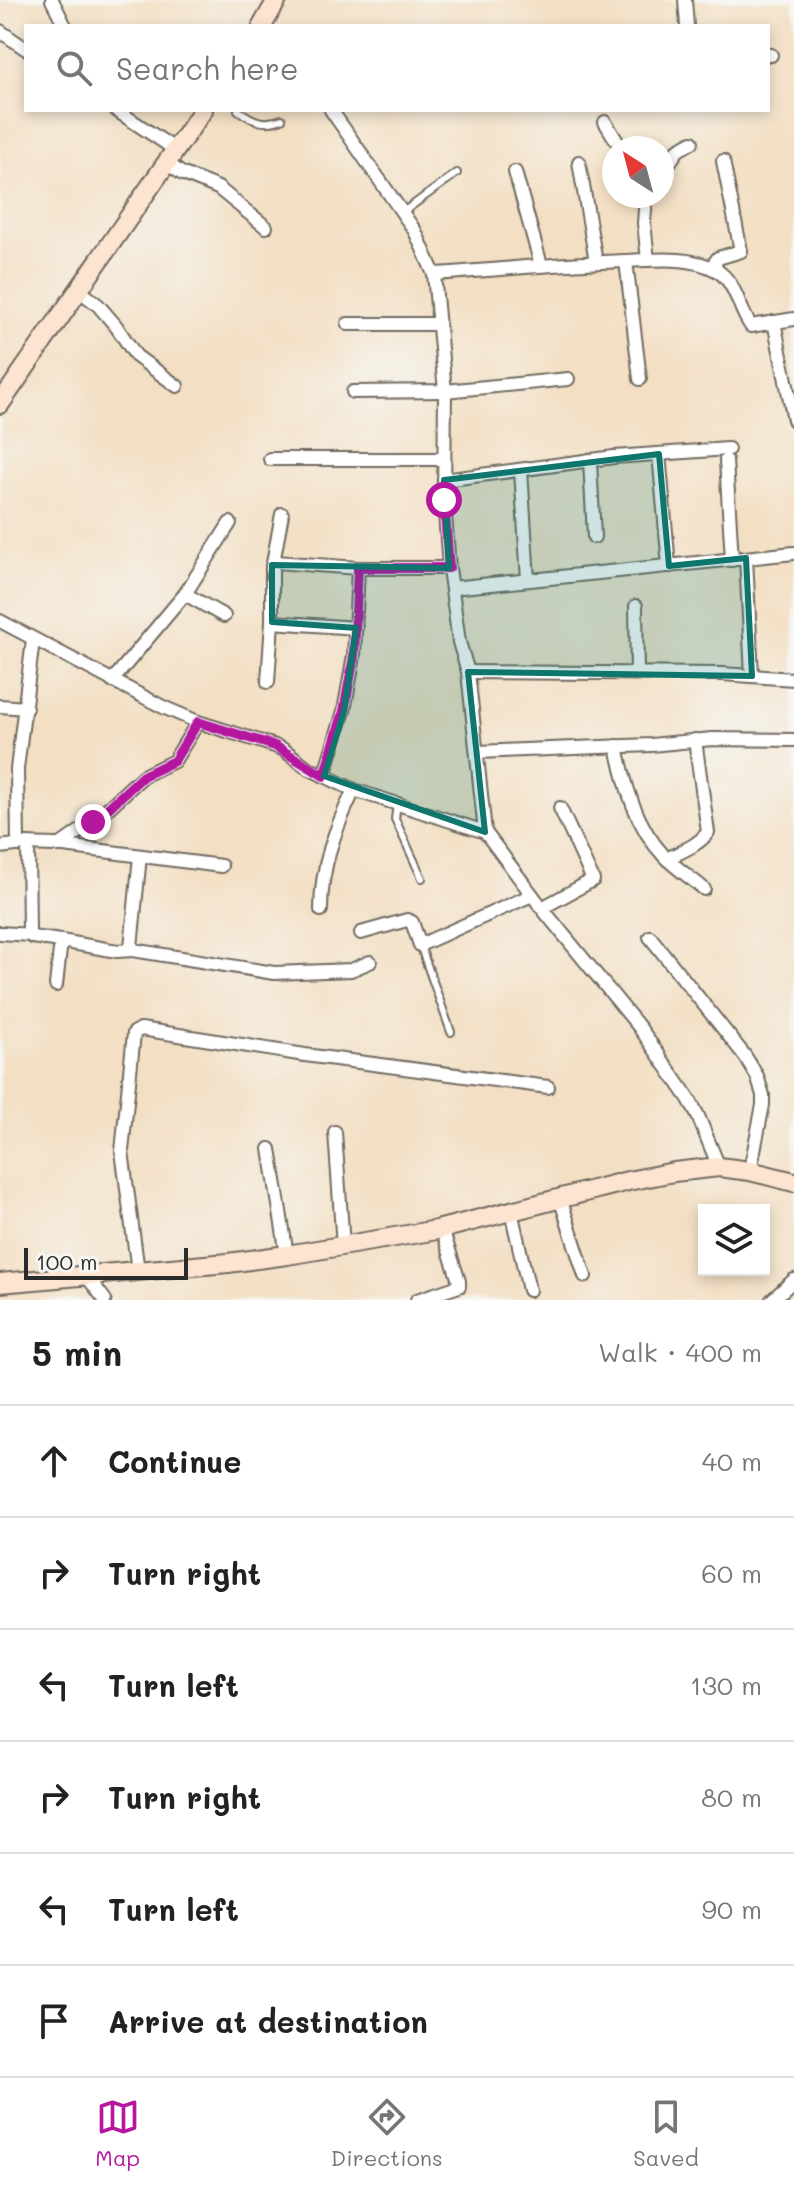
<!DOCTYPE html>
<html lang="en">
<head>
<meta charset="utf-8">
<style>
	:root { --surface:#fff; --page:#f6f6f6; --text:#222; --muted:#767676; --line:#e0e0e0; --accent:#b5179e }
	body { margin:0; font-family:Mali,sans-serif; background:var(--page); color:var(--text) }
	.controls { position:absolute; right:24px; bottom:24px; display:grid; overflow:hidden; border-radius:0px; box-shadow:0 4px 12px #0003 }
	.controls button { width:72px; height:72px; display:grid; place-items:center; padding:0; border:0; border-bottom:2px solid var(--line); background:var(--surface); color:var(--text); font:40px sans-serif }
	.compass { position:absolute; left:602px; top:136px; width:72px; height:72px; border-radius:50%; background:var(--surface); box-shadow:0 4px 12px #0003; rotate:324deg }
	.scale { position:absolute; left:24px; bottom:20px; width:164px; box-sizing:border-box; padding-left:8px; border:4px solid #2b2b2b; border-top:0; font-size:22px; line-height:28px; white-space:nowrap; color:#2b2b2b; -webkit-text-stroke:6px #f6f6f2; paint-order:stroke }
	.stop { position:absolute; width:24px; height:24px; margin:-18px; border:6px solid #b5179e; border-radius:50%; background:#fff }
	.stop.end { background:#b5179e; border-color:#fff; box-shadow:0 2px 8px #0008 }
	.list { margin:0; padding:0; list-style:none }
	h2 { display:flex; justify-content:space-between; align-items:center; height:104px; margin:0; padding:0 32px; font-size:34px }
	h2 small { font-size:26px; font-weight:400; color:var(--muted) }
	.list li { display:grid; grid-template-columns:52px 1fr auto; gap:24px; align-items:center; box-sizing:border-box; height:112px; padding:0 32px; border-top:2px solid var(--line) }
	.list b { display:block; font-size:30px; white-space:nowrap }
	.list em { font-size:26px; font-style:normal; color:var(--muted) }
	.icon { flex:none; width:44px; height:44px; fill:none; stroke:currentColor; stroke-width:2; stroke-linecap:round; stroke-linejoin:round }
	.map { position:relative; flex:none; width:794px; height:1300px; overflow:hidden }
	.search { position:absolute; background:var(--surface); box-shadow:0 4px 12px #0003; left:24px; right:24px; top:24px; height:88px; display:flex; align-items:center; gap:20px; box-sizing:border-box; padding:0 28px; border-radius:0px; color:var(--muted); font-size:30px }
	.sheet { height:776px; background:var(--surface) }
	nav { display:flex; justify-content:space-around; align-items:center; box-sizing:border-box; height:112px; border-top:2px solid var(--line); background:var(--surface); font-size:22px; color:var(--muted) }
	nav a { display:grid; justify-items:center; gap:4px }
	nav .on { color:var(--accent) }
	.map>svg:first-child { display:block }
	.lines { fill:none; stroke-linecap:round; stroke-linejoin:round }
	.lane-casing { stroke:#716a60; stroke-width:10 }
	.street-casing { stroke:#716a60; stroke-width:16 }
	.secondary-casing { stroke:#716a60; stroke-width:22 }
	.lane { stroke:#fff; stroke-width:6 }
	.street { stroke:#fff; stroke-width:12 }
	.secondary { stroke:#fde4d0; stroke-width:18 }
	.route { stroke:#b5179e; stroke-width:10 }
	.marked { fill:#0f766e; fill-opacity:0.2; stroke:#0f766e; stroke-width:6; stroke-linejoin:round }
</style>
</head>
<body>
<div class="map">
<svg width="794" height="1300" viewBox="0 0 794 1300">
	<rect width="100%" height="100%" fill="#f6f6f2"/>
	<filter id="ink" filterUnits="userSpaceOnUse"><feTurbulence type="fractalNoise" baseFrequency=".0125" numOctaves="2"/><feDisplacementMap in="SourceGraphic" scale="16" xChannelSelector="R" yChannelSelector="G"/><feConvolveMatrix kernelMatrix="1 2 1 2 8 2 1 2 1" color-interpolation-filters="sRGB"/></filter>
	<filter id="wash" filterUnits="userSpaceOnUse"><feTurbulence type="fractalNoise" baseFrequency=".006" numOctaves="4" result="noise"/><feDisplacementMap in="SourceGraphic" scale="32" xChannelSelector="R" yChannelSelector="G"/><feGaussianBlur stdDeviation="1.8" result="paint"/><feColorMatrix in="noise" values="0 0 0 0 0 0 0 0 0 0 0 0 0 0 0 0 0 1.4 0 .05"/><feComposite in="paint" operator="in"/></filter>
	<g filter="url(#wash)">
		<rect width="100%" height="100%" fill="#f3dfc3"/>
	</g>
	<g filter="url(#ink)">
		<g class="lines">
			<g class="lane-casing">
				<g id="lane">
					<path d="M238,110C253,121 264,126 282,119"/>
					<polyline points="403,212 457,173"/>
					<polyline points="397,804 395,819 422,878"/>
					<polyline points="420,945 451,1032"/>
				</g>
			</g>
			<g class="street-casing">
				<g id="street">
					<polyline points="52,0 65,26"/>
					<polyline points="685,0 687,26"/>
					<polyline points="0,31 26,49"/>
					<polyline points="768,55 771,55"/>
					<polyline points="116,110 176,150"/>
					<polyline points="331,110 415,231 434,274 445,391 444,500 449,568 459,642 468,672 485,832 545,912 640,1028 689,1099 698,1116 719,1167"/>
					<polyline points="605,122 621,148"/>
					<polyline points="579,162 596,262"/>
					<polyline points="167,163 181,173 218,188 266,227"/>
					<polyline points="515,172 541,265"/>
					<polyline points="662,173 678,150 692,142"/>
					<polyline points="646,196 644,223 648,260"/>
					<polyline points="626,261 640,379"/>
					<polyline points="716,270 715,262 718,258 741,251 723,161"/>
					<path d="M434,274C498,270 561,263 625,261C654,260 689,255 716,270C737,282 738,309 751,326L794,319"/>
					<polyline points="79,290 98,305 116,326 136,356 177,386"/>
					<polyline points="774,322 794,420"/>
					<polyline points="348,324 439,324"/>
					<polyline points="353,392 445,391 568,379"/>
					<polyline points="659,454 669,566"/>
					<polyline points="270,459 444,459"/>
					<polyline points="590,460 594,537"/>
					<polyline points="726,460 732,560"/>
					<polyline points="521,470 528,580"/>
					<polyline points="444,480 614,457 728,449"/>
					<polyline points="746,558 752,676"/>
					<polyline points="273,563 282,514"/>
					<polyline points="452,588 794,553"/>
					<polyline points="185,594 224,616"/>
					<polyline points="636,606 637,674"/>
					<polyline points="0,621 163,707 198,722 275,746 284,750 308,768 354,790 485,832"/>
					<polyline points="272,622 356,628"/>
					<polyline points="468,672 722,674 794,679"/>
					<polyline points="112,681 185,594 230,523"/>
					<polyline points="268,682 272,622 272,565 276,562 358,568 449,568"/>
					<polyline points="0,706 26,708"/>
					<path d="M617,746C625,786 636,826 664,856C676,868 691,878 704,889"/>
					<polyline points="477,752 651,745 712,739 794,740"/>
					<polyline points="324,776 344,711 354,656 358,568"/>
					<polyline points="28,844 29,933 32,937 61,941 56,985"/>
					<polyline points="18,845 17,769 33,640"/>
					<polyline points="59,846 93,822 143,776 174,761 198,722"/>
					<polyline points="0,847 23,844 56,845 221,866"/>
					<polyline points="140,856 131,947 133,950 274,973 351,970 370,962"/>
					<path d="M667,859C681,851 698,846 708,832L695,740"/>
					<polyline points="542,908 593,880 560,808"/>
					<path d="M321,910C321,866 335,829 354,790"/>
					<polyline points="0,933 30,935"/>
					<polyline points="361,933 407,920 412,922 420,945 532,895"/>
					<polyline points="650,937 745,1056 757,1076 763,1095 763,1105 750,1171"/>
					<polyline points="61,941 117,951 133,950"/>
					<polyline points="335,1132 343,1246"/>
					<polyline points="270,1149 287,1255"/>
					<polyline points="560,1198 585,1276"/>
					<polyline points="511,1211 529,1290"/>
					<polyline points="138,1271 122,1151 134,1033 141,1029 305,1055 548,1087"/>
					<polyline points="86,1275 105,1300"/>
					<polyline points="417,1300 459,1286 459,1281 442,1229"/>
					<polyline points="772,1300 794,1280"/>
				</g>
			</g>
			<g class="secondary-casing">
				<g id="secondary">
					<polyline points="262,26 277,0"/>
					<polyline points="0,404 203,110"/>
					<polyline points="0,1283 228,1263 287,1255 437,1230 628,1181 674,1172 719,1167 750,1171 794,1182"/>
				</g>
			</g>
			<use href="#lane" class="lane"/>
			<use href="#street" class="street"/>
			<use href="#secondary" class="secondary"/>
		</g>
	</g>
	<g class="lines" filter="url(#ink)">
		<polyline class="route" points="93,822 143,776 174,761 198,722 275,746 324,776 344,711 354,656 358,568 449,568 444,500"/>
	</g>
	<path class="marked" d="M659,454L669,566L746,558L752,676L468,672L485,832L324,776L344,711L356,628L272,622V565L449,568L444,480Z"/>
</svg>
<div class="controls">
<button><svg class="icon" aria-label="layers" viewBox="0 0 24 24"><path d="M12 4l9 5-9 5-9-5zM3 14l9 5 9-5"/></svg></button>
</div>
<svg class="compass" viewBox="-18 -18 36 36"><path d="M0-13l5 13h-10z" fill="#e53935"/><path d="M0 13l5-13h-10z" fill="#767676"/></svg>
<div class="scale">100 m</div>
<div class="stop" style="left:444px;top:500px"></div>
<div class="stop end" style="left:93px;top:822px"></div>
<div class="search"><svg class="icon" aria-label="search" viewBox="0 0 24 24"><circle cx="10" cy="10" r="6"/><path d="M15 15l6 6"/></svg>Search here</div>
</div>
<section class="sheet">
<h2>5 min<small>Walk · 400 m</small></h2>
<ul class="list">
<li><svg class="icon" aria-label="ahead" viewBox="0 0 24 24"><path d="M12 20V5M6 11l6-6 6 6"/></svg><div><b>Continue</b></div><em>40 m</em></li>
<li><svg class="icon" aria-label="right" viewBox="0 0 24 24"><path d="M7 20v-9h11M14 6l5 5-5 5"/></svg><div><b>Turn right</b></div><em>60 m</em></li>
<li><svg class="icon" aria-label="left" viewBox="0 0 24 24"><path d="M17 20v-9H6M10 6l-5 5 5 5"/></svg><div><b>Turn left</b></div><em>130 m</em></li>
<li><svg class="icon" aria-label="right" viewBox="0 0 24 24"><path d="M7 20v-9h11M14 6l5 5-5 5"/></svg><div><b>Turn right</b></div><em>80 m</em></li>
<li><svg class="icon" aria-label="left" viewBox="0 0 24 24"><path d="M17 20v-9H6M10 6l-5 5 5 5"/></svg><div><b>Turn left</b></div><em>90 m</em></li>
<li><svg class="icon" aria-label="arrive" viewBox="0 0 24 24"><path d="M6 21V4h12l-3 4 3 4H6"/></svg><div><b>Arrive at destination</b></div></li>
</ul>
</section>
<nav>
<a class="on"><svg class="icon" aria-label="map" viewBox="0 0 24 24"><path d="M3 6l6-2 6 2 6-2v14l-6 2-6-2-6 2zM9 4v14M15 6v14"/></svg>Map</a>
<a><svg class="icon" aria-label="directions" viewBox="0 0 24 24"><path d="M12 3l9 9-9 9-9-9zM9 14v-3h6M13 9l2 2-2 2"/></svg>Directions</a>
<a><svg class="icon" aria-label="saved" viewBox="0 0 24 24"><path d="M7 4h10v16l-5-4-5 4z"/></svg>Saved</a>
</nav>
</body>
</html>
